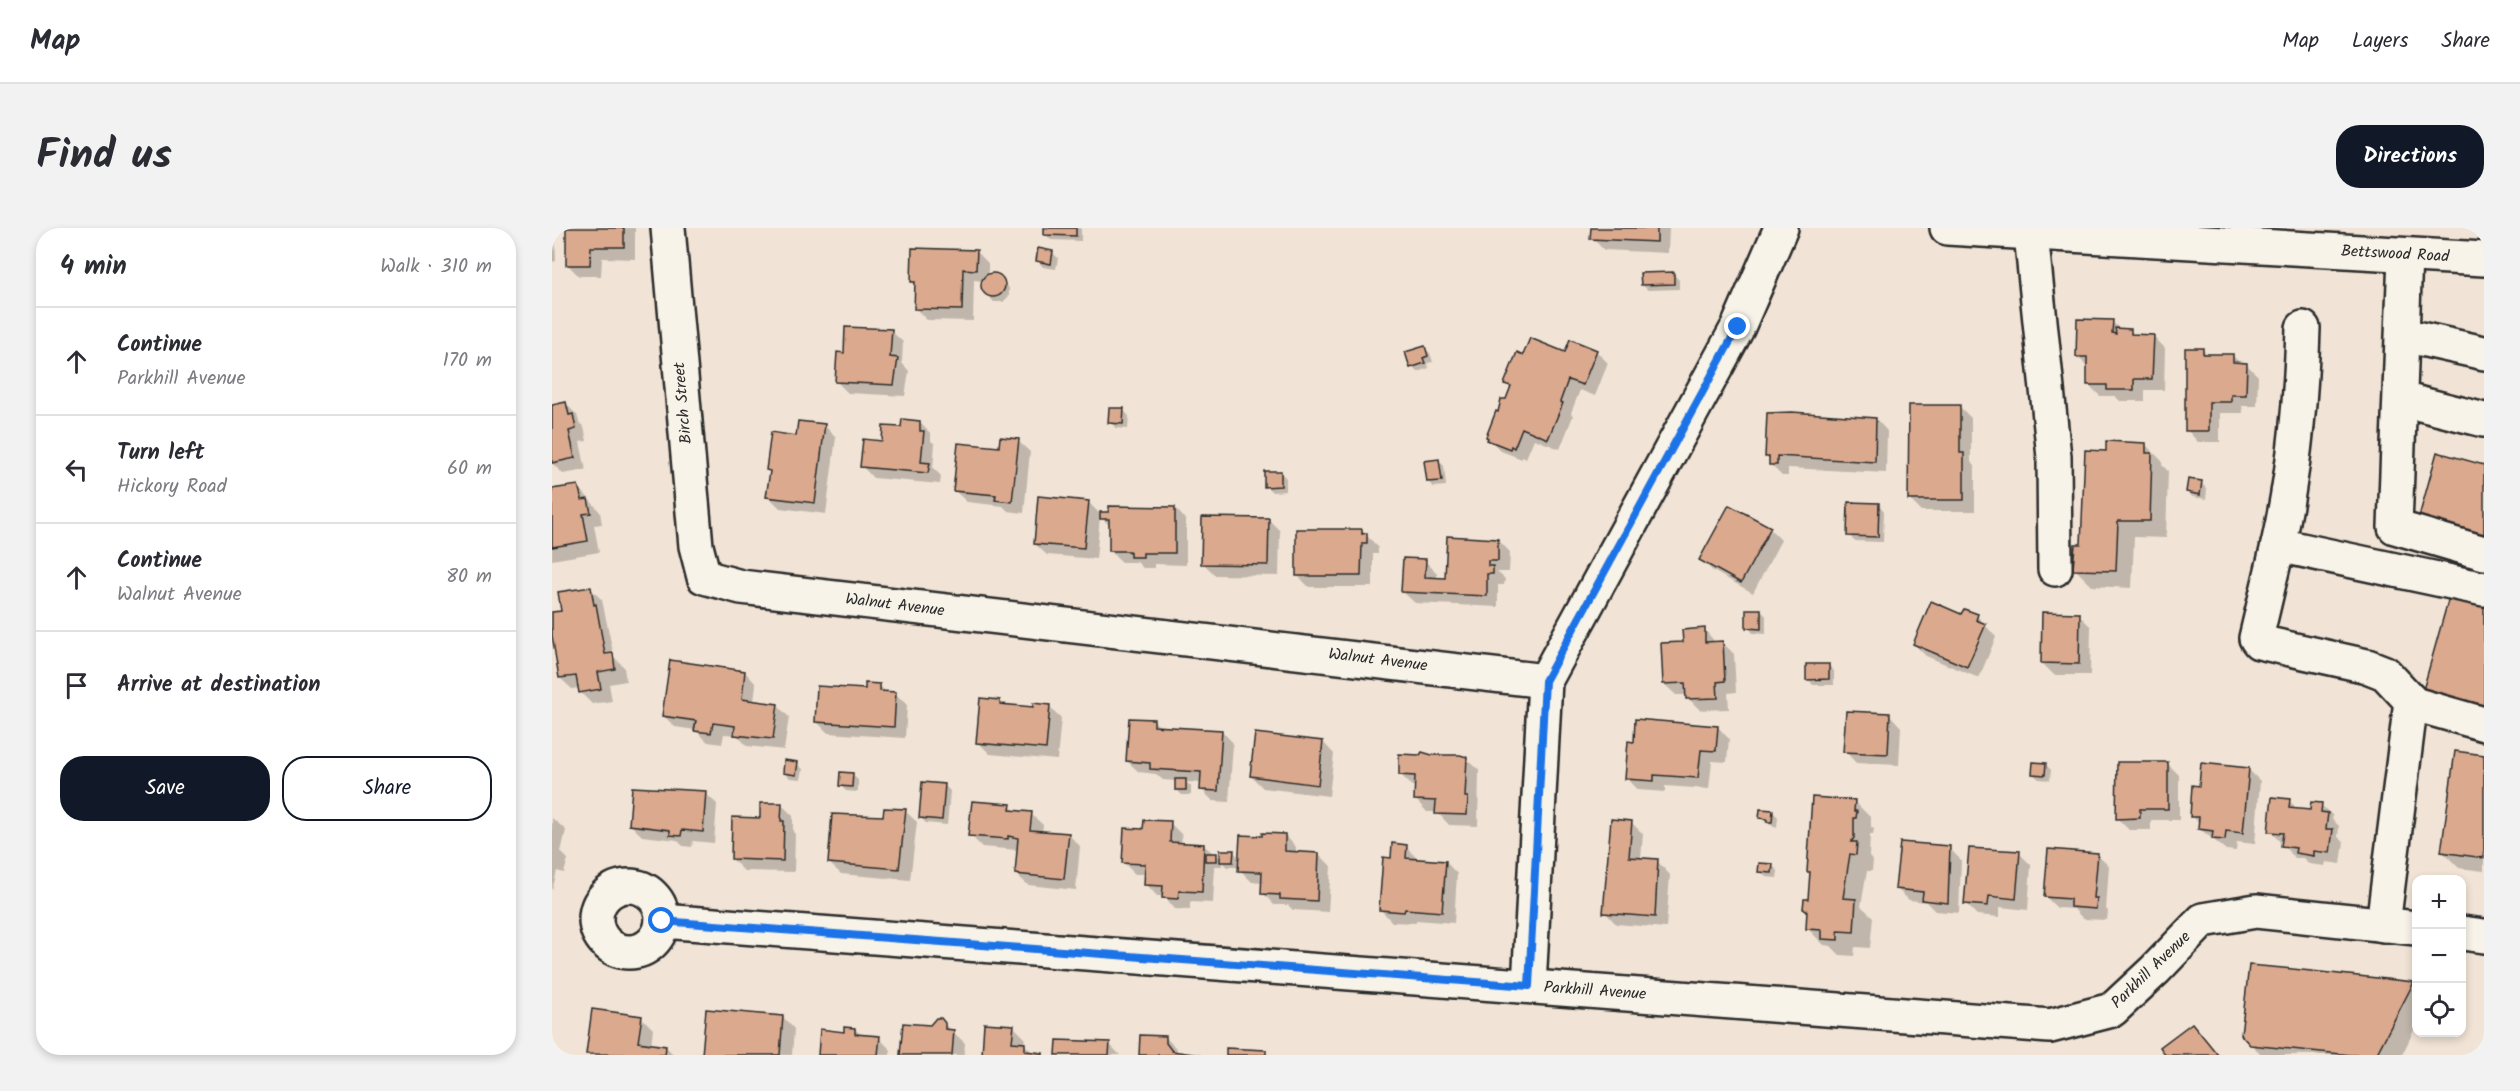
<!DOCTYPE html>
<html lang="en">
<head>
<meta charset="utf-8">
<style>
	:root { --surface:#fff; --page:#f2f2f3; --text:#2b2b33; --muted:#7c7c81; --line:#e1e1e2; --accent:#111827 }
	body { margin:0; font-family:Kalam,sans-serif; background:var(--page); color:var(--text) }
	.controls { position:absolute; right:18px; bottom:18px; display:grid; overflow:hidden; border-radius:12px; box-shadow:0 3px 9px #0003 }
	.controls button { width:54px; height:54px; display:grid; place-items:center; padding:0; border:0; border-bottom:2px solid var(--line); background:var(--surface); color:var(--text); font:30px sans-serif }
	.stop { position:absolute; width:18px; height:18px; margin:-14px; border:4px solid #1a73e8; border-radius:50%; background:#fff }
	.stop.end { background:#1a73e8; border-color:#fff; box-shadow:0 2px 6px #0008 }
	.list { margin:0; padding:0; list-style:none }
	h2 { display:flex; justify-content:space-between; align-items:center; height:78px; margin:0; padding:0 24px; font-size:26px }
	h2 small { font-size:20px; font-weight:400; color:var(--muted) }
	.list li { display:grid; grid-template-columns:39px 1fr auto; gap:18px; align-items:center; box-sizing:border-box; height:108px; padding:0 24px; border-top:2px solid var(--line) }
	.list b { display:block; font-size:22px; white-space:nowrap }
	.list p { margin:0; font-size:20px; white-space:nowrap; color:var(--muted) }
	.list em { font-size:20px; font-style:normal; color:var(--muted) }
	.actions { display:flex; gap:12px; padding:18px 24px }
	.actions a { flex:1; padding:14px 0; border:2px solid var(--accent); border-radius:24px; text-align:center; font-size:21px; color:var(--accent) }
	.actions .main { background:var(--accent); color:#fff }
	.icon { flex:none; width:33px; height:33px; fill:none; stroke:currentColor; stroke-width:2; stroke-linecap:round; stroke-linejoin:round }
	.map { position:relative; flex:none; width:1932px; height:827px; overflow:hidden; border-radius:24px }
	header { display:flex; align-items:center; gap:36px; box-sizing:border-box; height:84px; padding:0 30px; background:var(--surface); border-bottom:2px solid var(--line) }
	header strong { font-size:28px }
	nav { display:flex; gap:33px; margin-inline-start:auto; font-size:21px }
	.intro { display:flex; align-items:center; justify-content:space-between; box-sizing:border-box; height:144px; padding:0 36px }
	h1 { margin:0; font-size:42px }
	.button { padding:15px 27px; border-radius:24px; background:var(--accent); color:#fff; font-size:21px; font-weight:700 }
	main { display:flex; gap:36px; padding:0 36px }
	aside { flex:1; background:var(--surface); border-radius:24px; box-shadow:0 3px 9px #0003 }
	.map>svg:first-child { display:block }
	.shadow { fill:#0003 }
	.building { fill:#dba98e; stroke:#2b2b2b; stroke-width:1.5 }
	.lines { fill:none; stroke-linecap:round; stroke-linejoin:round }
	.minor-casing { stroke:#2b2b2b; stroke-width:38 }
	.minor { stroke:#f7f3e8; stroke-width:33 }
	.route { stroke:#1a73e8; stroke-width:8 }
	.labels { text-anchor:middle; dominant-baseline:central; stroke-width:4.5; stroke-linejoin:round; paint-order:stroke }
	.street-label { font-size:16px; fill:#2b2b2b; stroke:#f7f3e8 }
</style>
</head>
<body>
<header>
<strong>Map</strong>
<nav><a>Map</a><a>Layers</a><a>Share</a></nav>
</header>
<div class="intro"><h1>Find us</h1><a class="button">Directions</a></div>
<main>
<aside>
<h2>4 min<small>Walk · 310 m</small></h2>
<ul class="list">
<li><svg class="icon" aria-label="ahead" viewBox="0 0 24 24"><path d="M12 20V5M6 11l6-6 6 6"/></svg><div><b>Continue</b><p>Parkhill Avenue</p></div><em>170 m</em></li>
<li><svg class="icon" aria-label="left" viewBox="0 0 24 24"><path d="M17 20v-9H6M10 6l-5 5 5 5"/></svg><div><b>Turn left</b><p>Hickory Road</p></div><em>60 m</em></li>
<li><svg class="icon" aria-label="ahead" viewBox="0 0 24 24"><path d="M12 20V5M6 11l6-6 6 6"/></svg><div><b>Continue</b><p>Walnut Avenue</p></div><em>80 m</em></li>
<li><svg class="icon" aria-label="arrive" viewBox="0 0 24 24"><path d="M6 21V4h12l-3 4 3 4H6"/></svg><div><b>Arrive at destination</b></div></li>
</ul>
<div class="actions"><a class="main">Save</a><a>Share</a></div>
</aside>
<div class="map">
<svg width="1932" height="827" viewBox="0 0 1932 827">
	<rect width="100%" height="100%" fill="#f1e4d6"/>
	<filter id="ink" filterUnits="userSpaceOnUse"><feTurbulence type="fractalNoise" baseFrequency=".0167" numOctaves="2"/><feDisplacementMap in="SourceGraphic" scale="12" xChannelSelector="R" yChannelSelector="G"/><feConvolveMatrix kernelMatrix="1 2 1 2 8 2 1 2 1" color-interpolation-filters="sRGB"/></filter>
	<g filter="url(#ink)">
		<g class="shadow">
			<polygon points="15,0 83,0 83,31 50,30 49,48 27,48 15,36"/>
			<polygon points="493,0 529,0 529,13 499,12 493,6"/>
			<polygon points="1040,0 1117,0 1116,25 1052,22 1040,10"/>
			<polygon points="0,3 3,6 4,33 0,34"/>
			<polygon points="424,23 436,35 436,47 445,48 457,60 457,68 451,74 442,74 431,62 431,53 422,52 421,93 375,92 363,80 364,57 360,54"/>
			<polygon points="500,24 506,30 504,41 491,39 486,33"/>
			<polygon points="1121,46 1127,52 1127,61 1096,62 1090,57"/>
			<polygon points="1560,94 1569,102 1578,102 1584,108 1601,108 1613,120 1612,162 1593,162 1593,173 1568,173 1563,168 1548,168 1536,156 1537,140 1526,129"/>
			<polygon points="339,103 351,114 350,135 357,143 353,168 296,165 285,154 293,126"/>
			<polygon points="872,120 878,125 881,134 875,135 877,140 865,144 860,139"/>
			<polygon points="1650,121 1657,128 1681,128 1689,136 1694,136 1706,148 1705,178 1690,178 1691,185 1668,185 1668,214 1646,214 1635,202"/>
			<polygon points="1044,123 1056,135 1043,168 1028,162 1019,185 1021,188 1008,221 982,211 974,230 970,229 970,231 949,223 937,211 959,160 954,155 972,129"/>
			<polygon points="14,176 25,187 27,194 32,199 35,213 28,214 34,242 11,246 0,235 0,178"/>
			<polygon points="1408,179 1419,190 1419,234 1423,238 1423,283 1369,283 1358,272"/>
			<polygon points="571,182 577,188 576,201 564,200 558,194"/>
			<polygon points="1324,191 1335,203 1334,245 1236,240 1236,248 1230,248 1218,236 1218,231 1215,228"/>
			<polygon points="368,194 379,206 379,213 383,216 381,240 389,248 388,256 321,250 310,238 331,214 350,201"/>
			<polygon points="273,198 284,209 274,286 228,280 216,268 219,245 216,241 245,209"/>
			<polygon points="466,213 478,224 472,285 456,283 451,278 415,274 403,263 448,221"/>
			<polygon points="1593,216 1610,233 1610,237 1616,243 1614,310 1582,309 1580,360 1540,358 1523,341 1556,225"/>
			<polygon points="887,233 892,238 894,258 882,259 876,254"/>
			<polygon points="728,244 734,250 734,263 720,264 714,258"/>
			<polygon points="1649,255 1655,261 1654,271 1641,269 1635,264"/>
			<polygon points="26,258 48,284 50,296 42,297 47,324 0,332 0,263"/>
			<polygon points="536,274 550,288 623,280 634,292 634,337 602,336 602,340 591,340 585,334 570,334 558,323 559,299 548,288 544,331 495,327 483,316"/>
			<polygon points="1327,277 1332,283 1331,314 1302,313 1297,307"/>
			<polygon points="716,291 728,303 727,348 663,347 651,335"/>
			<polygon points="1218,301 1229,312 1201,365 1161,343 1149,332"/>
			<polygon points="810,303 826,319 826,326 821,326 821,359 757,359 745,347"/>
			<polygon points="946,312 958,324 957,344 945,344 953,351 952,357 946,357 946,379 863,375 851,364 873,333 885,345 885,352 895,352"/>
			<polygon points="39,361 50,372 62,429 72,439 74,453 57,456 60,473 40,476 28,464 27,460 20,461 8,450 0,398 0,386 11,384"/>
			<polygon points="1209,382 1214,388 1214,406 1201,405 1196,399"/>
			<polygon points="1527,387 1539,399 1538,447 1502,447 1490,435"/>
			<polygon points="1410,388 1425,388 1444,409 1427,450 1374,428 1362,416"/>
			<polygon points="1152,401 1164,415 1170,414 1182,426 1184,464 1176,465 1177,481 1148,482 1136,470 1136,467 1124,467 1112,456 1132,416"/>
			<polygon points="1276,437 1282,443 1282,457 1261,457 1256,451"/>
			<polygon points="193,444 204,456 202,474 225,477 237,489 232,522 195,518 185,507 172,506 170,516 156,514 143,502 123,499 112,488"/>
			<polygon points="328,458 335,465 343,465 355,477 353,510 276,505 264,493 314,462"/>
			<polygon points="448,473 452,478 482,481 497,478 509,490 505,532 438,526 426,514"/>
			<polygon points="1338,487 1349,499 1347,537 1304,535 1293,523"/>
			<polygon points="602,493 609,500 670,503 681,515 677,574 661,573 650,562 650,555 634,554 639,558 639,567 630,567 625,562 625,553 611,552 604,546 587,544 575,533"/>
			<polygon points="1166,499 1177,511 1175,534 1160,533 1157,561 1113,558 1113,564 1086,562 1074,550 1083,516"/>
			<polygon points="771,514 782,526 777,568 711,560 699,548"/>
			<polygon points="1932,528 1932,643 1907,640 1890,623"/>
			<polygon points="915,531 927,542 926,598 897,597 885,584 875,584 864,572 864,558 860,558 848,546"/>
			<polygon points="1615,535 1627,547 1627,592 1599,592 1599,602 1577,602 1565,590"/>
			<polygon points="245,536 251,541 249,551 238,550 232,544"/>
			<polygon points="1493,536 1499,542 1498,552 1487,551 1481,546"/>
			<polygon points="1696,541 1708,553 1703,616 1685,614 1684,623 1674,622 1648,601 1648,596 1640,588 1648,559"/>
			<polygon points="300,547 306,552 306,564 294,563 289,558"/>
			<polygon points="392,557 398,563 395,597 374,595 369,590"/>
			<polygon points="153,565 165,576 162,615 141,613 140,619 131,618 125,612 90,608 78,596"/>
			<polygon points="1302,573 1319,590 1319,599 1322,601 1321,607 1318,607 1317,629 1321,633 1320,643 1315,643 1309,678 1321,689 1318,720 1303,719 1302,728 1288,727 1279,718 1272,717 1255,700 1257,685 1252,681 1258,673 1260,647 1257,643"/>
			<polygon points="1737,573 1747,582 1759,584 1769,577 1781,588 1780,591 1787,598 1786,609 1792,614 1789,636 1774,634 1773,638 1757,636 1751,630 1743,630 1718,603"/>
			<polygon points="229,576 241,588 241,604 243,606 242,644 192,643 180,631 209,592"/>
			<polygon points="458,578 464,584 479,586 491,597 490,604 516,606 528,618 524,662 476,657 464,646 466,622 430,619 418,607"/>
			<polygon points="353,583 365,594 358,652 289,646 277,635 333,589"/>
			<polygon points="1221,584 1226,589 1225,599 1214,595 1209,589"/>
			<polygon points="0,590 14,602 9,624 16,631 12,645 5,643 0,663"/>
			<polygon points="1079,594 1091,606 1089,631 1105,633 1118,647 1114,700 1064,696 1053,684"/>
			<polygon points="618,595 630,607 629,616 651,617 670,632 681,623 688,631 711,610 733,607 744,619 744,625 767,626 779,638 776,684 741,682 736,677 722,677 711,665 711,655 700,654 688,642 688,639 675,639 670,634 670,638 663,638 661,675 638,674 638,682 623,681 612,668 605,668 594,656 594,646 583,646 571,634 593,603"/>
			<polygon points="854,618 866,632 894,634 905,646 902,695 864,692 864,695 840,694 829,682 841,631"/>
			<polygon points="1397,620 1409,632 1407,685 1383,683 1374,674 1357,672 1345,661"/>
			<polygon points="1467,625 1479,637 1476,682 1448,679 1448,689 1425,687 1413,675"/>
			<polygon points="1545,627 1557,638 1554,681 1556,683 1555,692 1531,691 1522,681 1505,680 1493,668"/>
			<polygon points="1220,637 1226,643 1225,650 1214,649 1208,643"/>
			<polygon points="1698,739 1862,755 1864,758 1864,798 1850,827 1710,827 1699,816"/>
			<polygon points="89,789 101,801 99,817 114,819 122,827 35,826"/>
			<polygon points="231,789 242,801 240,827 151,827"/>
			<polygon points="388,792 413,815 412,827 350,827 378,798"/>
			<polygon points="461,798 473,810 472,816 481,825 491,827 431,827"/>
			<polygon points="303,801 310,808 327,810 339,822 338,827 268,827 293,805"/>
			<polygon points="613,809 625,821 625,825 637,827 589,827"/>
			<polygon points="557,816 568,827 505,827"/>
		</g>
		<g class="building">
			<polygon points="14,0 72,0 72,19 39,19 38,37 14,37"/>
			<polygon points="492,0 524,0 524,8 492,7"/>
			<polygon points="1039,0 1105,0 1105,14 1038,11"/>
			<polygon points="360,20 425,22 424,42 411,41 410,82 362,81 363,54 359,54"/>
			<polygon points="486,20 501,23 499,36 484,33"/>
			<polygon points="1122,44 1122,56 1089,57 1088,45"/>
			<circle cx="441" cy="57" r="12"/>
			<polygon points="1525,91 1561,92 1560,105 1564,106 1563,100 1579,101 1579,106 1602,107 1600,151 1582,151 1582,162 1555,162 1555,157 1535,157 1535,129 1524,129"/>
			<polygon points="293,99 340,101 338,129 346,130 342,157 283,154 285,124 292,125"/>
			<polygon points="978,110 1013,124 1018,111 1045,122 1031,157 1016,152 1008,174 1011,175 996,211 970,200 962,220 959,218 958,221 935,212 936,210 934,209 944,183 946,184 949,171 954,171 959,158 952,156 965,124 971,127"/>
			<polygon points="873,118 876,128 871,130 873,135 858,140 853,124"/>
			<polygon points="1633,120 1651,120 1651,126 1681,126 1681,134 1695,135 1694,167 1679,167 1679,174 1657,174 1657,203 1633,203"/>
			<polygon points="14,174 17,187 21,186 24,201 17,203 23,230 0,235 0,177"/>
			<polygon points="1357,177 1408,177 1408,225 1412,225 1412,272 1356,272"/>
			<polygon points="557,180 572,180 571,196 556,195"/>
			<polygon points="1240,184 1324,190 1323,234 1225,228 1225,237 1217,237 1217,229 1213,229 1215,185"/>
			<polygon points="350,191 368,193 368,203 372,203 369,234 378,235 376,245 308,239 311,211 330,213 331,198 349,199"/>
			<polygon points="246,193 273,196 263,275 214,269 218,243 214,242 219,204 244,208"/>
			<polygon points="448,209 467,211 460,274 443,272 444,267 401,263 406,215 447,219"/>
			<polygon points="1554,213 1594,215 1594,225 1600,225 1598,293 1566,293 1564,343 1521,342 1523,316 1529,316 1533,222 1554,223"/>
			<polygon points="1885,224 1932,237 1932,316 1865,296"/>
			<polygon points="887,231 890,253 875,254 872,233"/>
			<polygon points="712,243 729,243 729,258 712,259"/>
			<polygon points="1636,251 1650,253 1648,267 1634,264"/>
			<polygon points="26,257 30,272 36,271 39,285 31,286 36,313 0,319 0,261"/>
			<polygon points="486,268 537,273 532,320 482,316"/>
			<polygon points="1296,274 1327,275 1326,309 1295,308"/>
			<polygon points="1177,277 1219,299 1189,355 1147,332"/>
			<polygon points="557,278 623,279 623,325 591,325 591,329 578,329 578,323 557,323 557,291 548,291 548,284 557,284"/>
			<polygon points="650,289 717,290 716,337 649,336"/>
			<polygon points="744,301 810,301 810,306 815,305 815,315 810,315 809,348 744,348"/>
			<polygon points="895,308 946,311 946,333 936,333 936,338 941,338 941,346 935,346 935,368 849,364 851,330 874,331 873,349 893,350"/>
			<polygon points="39,359 42,377 44,376 53,426 61,425 63,441 46,444 49,461 27,465 24,448 7,450 0,407 0,384 9,383 6,364"/>
			<polygon points="1899,362 1932,371 1932,480 1871,462"/>
			<polygon points="1379,373 1409,386 1412,381 1426,386 1424,392 1434,396 1415,439 1361,416"/>
			<polygon points="1194,381 1209,381 1209,401 1194,400"/>
			<polygon points="1490,384 1528,385 1527,436 1489,435"/>
			<polygon points="1153,400 1153,414 1171,413 1173,453 1165,454 1166,470 1134,471 1133,455 1111,456 1109,415 1131,414 1130,402"/>
			<polygon points="118,432 193,443 190,471 226,476 221,511 182,507 183,498 161,495 159,505 142,503 144,493 110,488"/>
			<polygon points="1254,436 1277,436 1277,451 1254,452"/>
			<polygon points="313,455 328,456 328,463 344,464 342,499 263,494 265,458 313,461"/>
			<polygon points="428,470 448,472 448,476 481,479 481,475 498,477 494,521 424,515"/>
			<polygon points="1294,483 1338,485 1336,526 1291,524"/>
			<polygon points="577,490 602,491 602,498 670,502 666,563 648,562 649,544 598,541 598,535 574,533"/>
			<polygon points="1083,491 1166,498 1164,523 1149,522 1146,550 1102,547 1102,553 1073,551 1076,513 1082,514"/>
			<polygon points="703,505 771,513 766,557 698,548"/>
			<polygon points="1903,523 1932,527 1932,630 1889,624"/>
			<polygon points="870,524 880,527 908,527 915,529 913,569 916,569 915,587 883,586 884,573 862,572 863,548 847,547 847,526 868,527"/>
			<polygon points="232,532 246,534 244,547 231,545"/>
			<polygon points="1481,534 1494,535 1493,547 1480,546"/>
			<polygon points="1565,534 1616,534 1616,581 1588,581 1588,590 1564,591"/>
			<polygon points="1649,535 1697,540 1691,605 1674,603 1673,612 1660,611 1661,603 1646,601 1647,589 1638,589 1640,557 1647,558"/>
			<polygon points="288,544 301,545 300,559 287,558"/>
			<rect x="623" y="551" width="11" height="11"/>
			<polygon points="370,554 393,556 390,592 367,590"/>
			<polygon points="80,559 154,563 151,604 130,602 129,608 118,607 118,602 77,597"/>
			<polygon points="1260,569 1303,572 1302,583 1305,583 1304,590 1302,590 1302,610 1299,614 1305,614 1304,627 1298,626 1291,670 1304,671 1302,704 1286,703 1286,712 1270,711 1270,702 1254,701 1255,682 1251,681 1252,671 1256,671 1258,644 1255,644"/>
			<polygon points="1720,569 1738,571 1737,580 1758,582 1759,574 1770,575 1769,584 1776,585 1774,601 1781,601 1778,625 1762,623 1762,628 1743,625 1744,620 1729,618 1731,605 1716,604"/>
			<polygon points="420,573 459,576 458,582 480,584 478,602 517,605 512,651 463,646 466,610 456,608 456,611 416,608"/>
			<polygon points="208,575 230,575 229,593 232,593 231,633 179,631 180,589 208,590"/>
			<polygon points="332,580 354,581 347,641 276,635 280,586 331,588"/>
			<polygon points="1208,581 1221,582 1220,594 1215,594 1215,591 1207,590"/>
			<polygon points="1059,591 1080,593 1077,629 1106,631 1103,689 1051,685"/>
			<polygon points="592,592 619,593 618,614 652,616 650,664 627,663 626,671 610,670 611,658 592,657 593,636 570,635 572,600 591,601"/>
			<polygon points="710,605 733,606 733,623 767,625 765,673 728,671 728,667 709,666 710,644 686,643 688,607 710,608"/>
			<polygon points="1348,614 1398,618 1396,675 1370,672 1371,664 1343,661"/>
			<polygon points="840,615 855,617 854,630 894,633 890,684 853,681 852,684 827,682 831,629 839,630"/>
			<polygon points="1417,620 1468,623 1464,671 1437,668 1436,678 1412,676"/>
			<polygon points="1496,621 1546,625 1542,670 1545,670 1544,681 1518,679 1518,671 1492,669"/>
			<polygon points="668,622 682,622 681,634 668,634"/>
			<rect x="653" y="625" width="12" height="8"/>
			<polygon points="1207,635 1221,636 1220,645 1206,644"/>
			<polygon points="1697,737 1731,740 1862,754 1824,827 1799,827 1698,817 1689,807"/>
			<polygon points="40,781 90,788 86,814 114,818 113,827 34,826"/>
			<polygon points="154,781 231,788 228,827 150,827"/>
			<polygon points="384,790 389,790 393,795 393,801 402,802 400,827 348,827 351,795 378,797"/>
			<polygon points="432,795 462,797 460,814 473,815 473,823 491,825 491,827 430,827"/>
			<polygon points="1640,795 1666,827 1613,827 1608,819"/>
			<polygon points="292,799 303,800 303,806 328,808 326,827 266,827 268,801 292,804"/>
			<polygon points="588,807 614,808 614,815 620,823 648,827 587,827"/>
			<polygon points="505,812 558,814 557,827 504,827"/>
			<polygon points="674,820 714,822 714,827 674,827"/>
		</g>
		<g class="lines">
			<g class="minor-casing">
				<g id="minor">
					<polyline points="116,0 144,318 152,349 189,359 993,453"/>
					<polyline points="1395,0 1932,31"/>
					<polyline points="1479,6 1502,229 1503,341"/>
					<polyline points="1853,27 1843,299 1932,325"/>
					<polyline points="1851,107 1932,125"/>
					<polyline points="1849,171 1932,192"/>
					<path d="M1726,317C1742,246 1749,174 1751,100"/>
					<polyline points="1932,361 1726,317 1704,410 1707,414 1815,438 1833,445 1862,476 1932,496"/>
					<circle cx="77" cy="691" r="33"/>
					<polyline points="110,693 1498,798 1560,782 1603,742 1651,692 1704,683 1864,700"/>
					<polyline points="1831,697 1859,473"/>
					<polyline points="1910,705 1932,708"/>
					<polyline points="977,758 993,453 1186,99 1229,0"/>
				</g>
			</g>
			<use href="#minor" class="minor"/>
		</g>
	</g>
	<g class="lines" filter="url(#ink)">
		<polyline class="route" points="110,693 977,758 993,453 1186,99"/>
	</g>
	<g class="labels">
		<g class="street-label">
			<text transform="translate(1843 26) rotate(3)">Bettswood Road</text>
			<text transform="translate(131 175) rotate(-95)">Birch Street</text>
			<text transform="translate(343 377) rotate(7)">Walnut Avenue</text>
			<text transform="translate(826 432) rotate(7)">Walnut Avenue</text>
			<text transform="translate(1599 742) rotate(-44)">Parkhill Avenue</text>
			<text transform="translate(1043 763) rotate(4)">Parkhill Avenue</text>
		</g>
	</g>
</svg>
<div class="controls">
<button>+</button>
<button>−</button>
<button><svg class="icon" aria-label="locate" viewBox="0 0 24 24"><circle cx="12" cy="12" r="6"/><path d="M12 2v4M12 18v4M2 12h4M18 12h4"/></svg></button>
</div>
<div class="stop" style="left:110px;top:693px"></div>
<div class="stop end" style="left:1186px;top:99px"></div>
</div>
</main>
</body>
</html>
